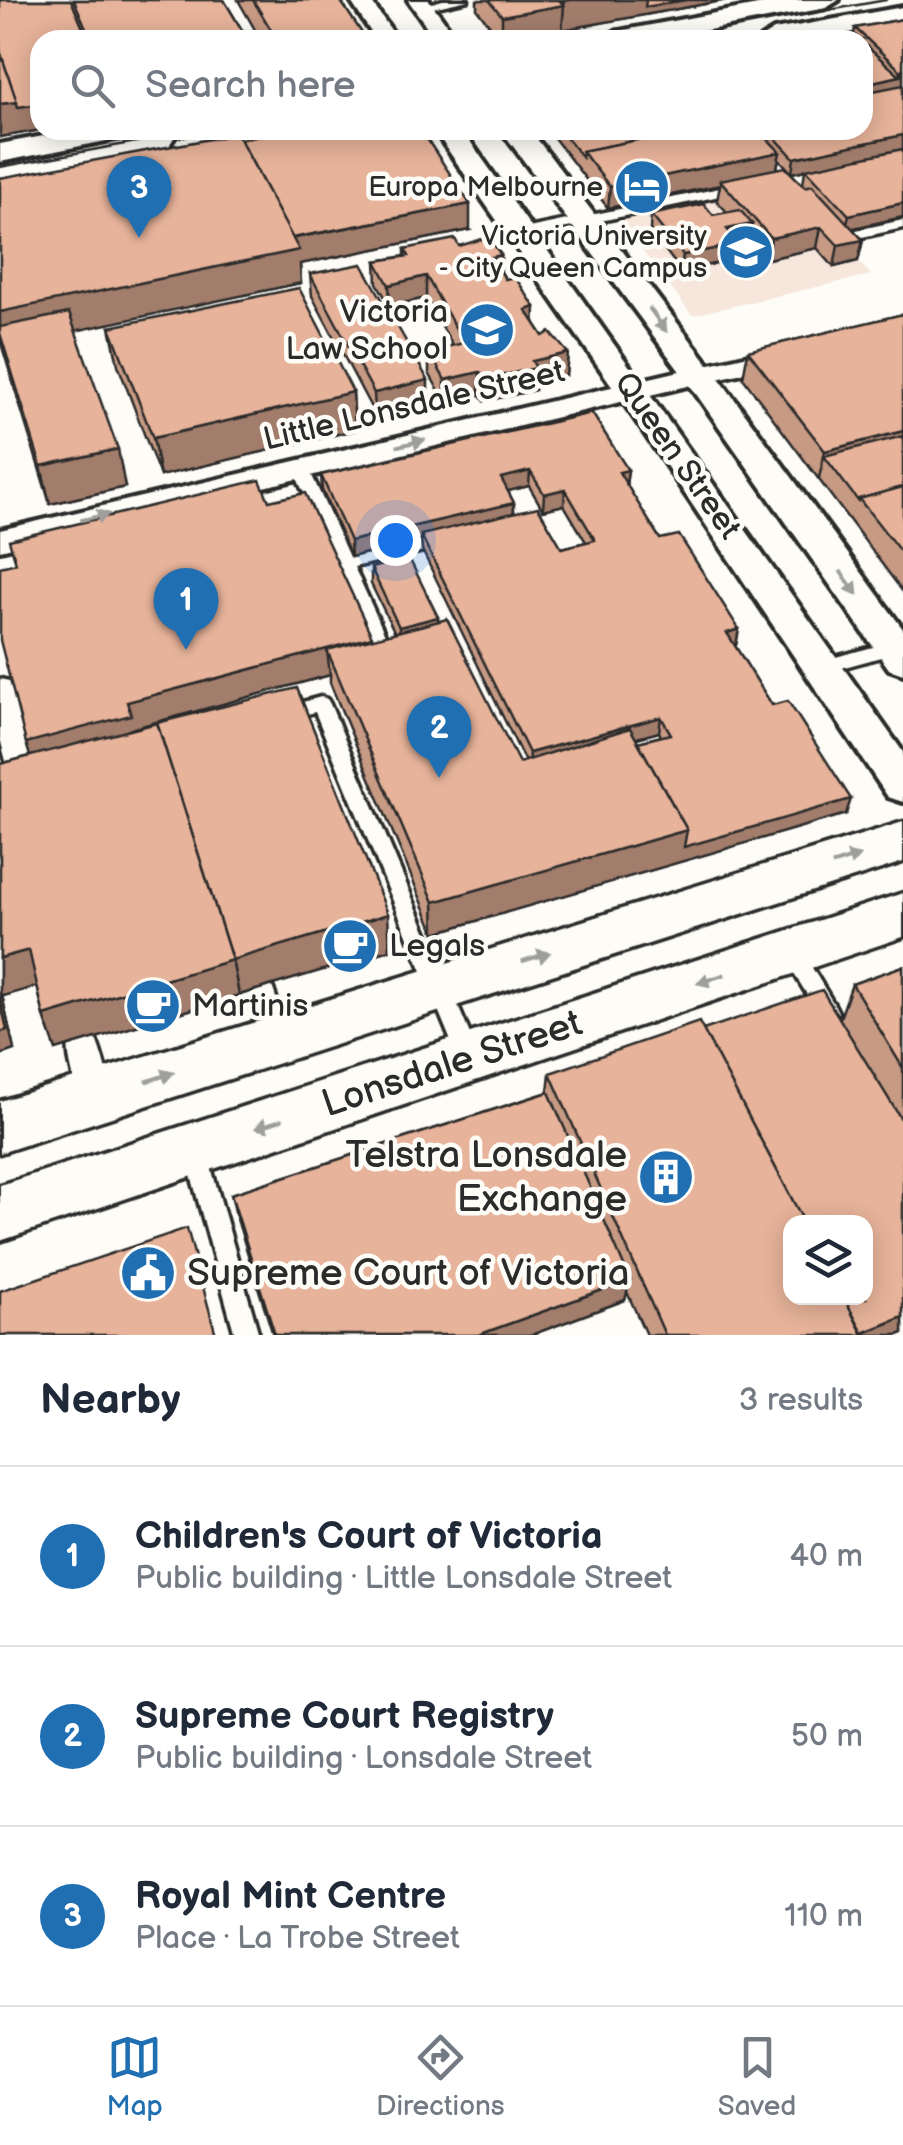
<!DOCTYPE html>
<html lang="en">
<head>
<meta charset="utf-8">
<style>
	:root { --surface:#fff; --page:#f6f6f7; --text:#1f2937; --muted:#747a83; --line:#e0e1e3; --accent:#1f6fb2 }
	body { margin:0; font-family:"Balsamiq Sans",sans-serif; background:var(--page); color:var(--text) }
	.controls { position:absolute; right:30px; bottom:30px; display:grid; overflow:hidden; border-radius:20px; box-shadow:0 5px 25px #0003 }
	.controls button { width:90px; height:90px; display:grid; place-items:center; padding:0; border:0; border-bottom:2px solid var(--line); background:var(--surface); color:var(--text); font:50px sans-serif }
	.you { position:absolute; left:395px; top:540px; width:35px; height:35px; margin:-25px; border:8px solid #fff; border-radius:50%; background:#1a73e8; box-shadow:0 0 0 15px #1a73e833 }
	.badge { display:grid; place-items:center; width:65px; height:65px; border-radius:50%; background:var(--accent); color:#fff; font-size:32px; font-weight:700 }
	.pin { position:absolute; translate:-50% -82px; filter:drop-shadow(0 2px 5px #0008) }
	.pin::after { content:''; position:absolute; top:52px; width:35px; height:30px; background:inherit; clip-path:polygon(0 0,100% 0,50% 100%) }
	.list { margin:0; padding:0; list-style:none }
	h2 { display:flex; justify-content:space-between; align-items:center; height:130px; margin:0; padding:0 40px; font-size:42px }
	h2 small { font-size:32px; font-weight:400; color:var(--muted) }
	.list li { display:grid; grid-template-columns:65px 1fr auto; gap:30px; align-items:center; box-sizing:border-box; height:180px; padding:0 40px; border-top:2px solid var(--line) }
	.list b { display:block; font-size:38px; white-space:nowrap }
	.list p { margin:0; font-size:32px; white-space:nowrap; color:var(--muted) }
	.list em { font-size:32px; font-style:normal; color:var(--muted) }
	.icon { flex:none; width:55px; height:55px; fill:none; stroke:currentColor; stroke-width:2; stroke-linecap:round; stroke-linejoin:round }
	.map { position:relative; flex:none; width:903px; height:1335px; overflow:hidden }
	.search { position:absolute; background:var(--surface); box-shadow:0 5px 25px #0003; left:30px; right:30px; top:30px; height:110px; display:flex; align-items:center; gap:25px; box-sizing:border-box; padding:0 35px; border-radius:30px; color:var(--muted); font-size:38px }
	.sheet { height:670px; background:var(--surface) }
	nav { display:flex; justify-content:space-around; align-items:center; box-sizing:border-box; height:140px; border-top:2px solid var(--line); background:var(--surface); font-size:28px; color:var(--muted) }
	nav a { display:grid; justify-items:center; gap:5px }
	nav .on { color:var(--accent) }
	.map>svg:first-child { display:block }
	.built { fill:#f6e6db }
	.lines { fill:none; stroke-linecap:round; stroke-linejoin:round }
	.service-casing { stroke:#2b2b2b; stroke-width:7 }
	.pedestrian-casing { stroke:#2b2b2b; stroke-width:7 }
	.minor-casing { stroke:#2b2b2b; stroke-width:8 }
	.tertiary-casing { stroke:#2b2b2b; stroke-width:8 }
	.secondary-casing { stroke:#2b2b2b; stroke-width:7 }
	.service { fill:#fdfcf7; fill-rule:evenodd }
	.pedestrian { fill:#fdfcf7; fill-rule:evenodd }
	.minor { fill:#fdfcf7; fill-rule:evenodd }
	.tertiary { fill:#fdfcf7; fill-rule:evenodd }
	.secondary { fill:#fdfcf7; fill-rule:evenodd }
	.tram { stroke:#2b2b2b; stroke-width:2.5 }
	.wall { fill:#c79a84; stroke:#2b2b2b; stroke-width:2.5; fill-rule:evenodd }
	.shaded-wall { fill:#a27d6c; stroke:#2b2b2b; stroke-width:2.5 }
	.building { fill:#e7b39a; stroke:#2b2b2b; stroke-width:2.5 }
	.oneway { fill:#9e9e9b }
	.labels { text-anchor:middle; dominant-baseline:central; stroke-width:9; stroke-linejoin:round; paint-order:stroke }
	.far-poi-label { font-size:28px; fill:#2b2b2b; stroke:#fdfcf7; text-anchor:end }
	.poi-label { font-size:32px; fill:#2b2b2b; stroke:#fdfcf7; text-anchor:start }
	.street-label { font-size:32px; fill:#2b2b2b; stroke:#fdfcf7 }
	.near-street-label { font-size:38px; fill:#2b2b2b; stroke:#fdfcf7 }
	.near-poi-label { font-size:38px; fill:#2b2b2b; stroke:#fdfcf7; text-anchor:end }
</style>
</head>
<body>
<div class="map">
<svg width="903" height="1335" viewBox="0 0 903 1335">
	<rect width="100%" height="100%" fill="#fdfcf7"/>
	<filter id="ink" filterUnits="userSpaceOnUse"><feTurbulence type="fractalNoise" baseFrequency=".01" numOctaves="2"/><feDisplacementMap in="SourceGraphic" scale="20" xChannelSelector="R" yChannelSelector="G"/><feConvolveMatrix kernelMatrix="1 2 1 2 8 2 1 2 1" color-interpolation-filters="sRGB"/></filter>
	<g filter="url(#ink)">
		<polygon class="built" points="785,182 871,275 692,315 616,217"/>
		<g class="lines">
			<g class="service-casing">
				<g id="service">
					<polygon points="443,0 468,0 423,10 417,7"/>
					<polygon points="739,184 744,185 744,191 519,238 512,234 519,230"/>
					<polygon points="903,220 903,228 844,241 831,231 838,227 847,232"/>
					<polygon points="301,464 309,469 349,557 428,538 436,544 428,550 354,567 392,650 389,655 383,656 374,650 293,469"/>
					<polygon points="903,639 903,651 823,673 814,667 817,662"/>
					<polygon points="321,697 327,699 330,704 480,1058 477,1065 469,1068 461,1065 458,1058 315,712 283,721 277,719 274,714 277,709"/>
					<polygon points="792,943 799,946 835,1006 838,1012 835,1018 828,1021 821,1018 785,958 782,952 785,946"/>
					<polygon points="263,980 270,983 273,989 290,1038 286,1045 279,1047 272,1045 268,1038 253,989 256,983"/>
					<polygon points="196,1143 204,1146 207,1153 259,1335 235,1335 185,1153 188,1146"/>
				</g>
			</g>
			<g class="pedestrian-casing">
				<g id="pedestrian">
					<polygon points="0,679 9,681 13,688 40,792 36,799 27,803 18,799 14,792 0,738"/>
					<path d="M82,1029L93,1032C101,1051 114,1088 106,1107L95,1111L84,1107C76,1088 63,1051 71,1032Z"/>
				</g>
			</g>
			<g class="minor-casing">
				<g id="minor">
					<polygon points="350,0 370,0 398,40 376,40"/>
					<polygon points="408,0 429,0 458,40 436,40"/>
					<polygon points="787,346 800,354 797,360 0,550 0,530"/>
				</g>
			</g>
			<g class="tertiary-casing">
				<g id="tertiary">
					<polygon points="785,0 839,0 826,8 656,40 601,40 614,32"/>
					<polygon points="903,7 903,23 807,40 761,38 774,30"/>
					<polygon points="76,130 135,130 131,136 121,138 0,162 0,144"/>
					<polygon points="222,130 281,130 277,136 188,154 178,151 174,145 178,139"/>
					<polygon points="434,130 462,130 903,752 903,802 888,797 633,416"/>
					<polygon points="501,130 530,130 711,367 903,629 903,674 889,669 687,381"/>
				</g>
			</g>
			<g class="secondary-casing">
				<g id="secondary">
					<polygon points="903,822 903,862 0,1153 0,1101"/>
					<polygon points="903,893 903,937 0,1241 0,1185"/>
				</g>
			</g>
			<use href="#service" class="service"/>
			<use href="#pedestrian" class="pedestrian"/>
			<use href="#minor" class="minor"/>
			<use href="#tertiary" class="tertiary"/>
			<use href="#secondary" class="secondary"/>
			<g class="tram">
				<polyline points="661,40 886,0"/>
				<polyline points="0,167 201,130"/>
			</g>
		</g>
		<g class="wall">
			<polygon points="0,0 224,0 248,40 40,40 41,130 0,137"/>
			<polygon points="238,0 340,0 366,40 261,40"/>
			<polygon points="477,0 727,0 506,40 501,40 477,9"/>
			<path d="M903,19V217L852,228L863,240L858,261L834,267L817,248L768,259L750,239L738,242L737,259L681,271L650,230L651,215H713L727,212L717,201L720,185L608,208L548,130H677L679,132L683,130H863V40H823L854,34L855,28ZM779,159L792,173L805,170L803,184L777,168Z"/>
			<polygon points="240,139 470,230 300,264 301,283 75,330 125,487 50,504 0,340 0,178"/>
			<polygon points="459,246 501,272 543,336 568,353 566,375 535,382 535,390 485,401 479,394 445,402 429,373 429,351 453,346 426,298 390,306 377,283 376,261 405,256 405,249"/>
			<polygon points="310,274 428,402 375,415 312,296"/>
			<polygon points="903,314 903,592 743,378 748,351"/>
			<polygon points="110,327 353,392 355,430 160,476 118,365"/>
			<path d="M628,470L626,485L660,539L739,629L736,645L735,646L772,705L846,814L435,933L330,683V675L134,728L390,950L56,1050L44,1016L37,986L3,996L2,995L14,1050L0,1055V764L30,756L269,501L373,639L395,633L371,584V568L438,621L519,763L525,762L422,550L421,540L351,557L322,490L321,475ZM529,486L543,510L564,505L586,542L562,548L514,513V503L508,491ZM659,732L661,736L638,742L636,738Z"/>
			<polygon points="903,966 903,1333 898,1335 646,1335 627,1292 625,1300 531,1335 273,1335 236,1216 231,1194 548,1092 550,1073 703,1030 840,1018 852,984"/>
		</g>
		<g class="shaded-wall">
			<polygon points="564,0 727,0 562,30"/>
			<polygon points="564,5 562,30 502,40 502,16"/>
			<polygon points="903,70 903,90 863,98 863,84 900,76 901,71"/>
			<polygon points="17,102 40,104 41,130 0,137 0,104"/>
			<polygon points="903,135 903,149 792,173 794,158"/>
			<polygon points="780,152 776,173 720,180 720,185 608,208 610,187"/>
			<polygon points="903,203 903,217 845,230 849,215"/>
			<polygon points="470,204 470,230 300,264 301,283 4,346 0,333 0,312 290,239"/>
			<polygon points="752,224 750,239 725,245 727,229"/>
			<polygon points="821,227 817,248 768,259 771,238"/>
			<polygon points="863,240 858,261 834,267 838,245"/>
			<polygon points="739,244 737,259 681,271 683,255"/>
			<polygon points="501,255 501,277 492,257"/>
			<polygon points="426,276 426,298 390,306 389,285"/>
			<polygon points="535,307 534,329 526,310"/>
			<polygon points="568,353 566,375 535,382 535,390 485,401 485,379 532,361"/>
			<polygon points="480,372 479,394 445,402 445,380"/>
			<polygon points="428,380 428,402 375,415 374,393"/>
			<polygon points="353,392 355,430 160,476 153,438"/>
			<polygon points="903,431 903,456 824,456 819,478 825,451"/>
			<polygon points="118,449 125,487 50,504 41,466"/>
			<polygon points="628,470 626,486 619,472"/>
			<polygon points="530,471 529,486 500,493 501,478"/>
			<polygon points="565,489 564,505 543,510 544,494"/>
			<polygon points="514,503 513,518 421,535 421,540 351,557 350,541"/>
			<polygon points="438,617 439,632 400,643 399,627"/>
			<polygon points="739,629 736,645 724,649 727,633"/>
			<polygon points="372,637 374,663 327,650 330,675 134,728 34,769 26,743 127,702"/>
			<polygon points="661,717 659,732 528,768 529,753"/>
			<polygon points="851,799 846,814 435,933 434,902 687,830"/>
			<polygon points="388,914 390,950 239,995 232,960"/>
			<polygon points="29,950 42,985 3,996 2,995 14,1050 0,1055 0,958"/>
			<polygon points="232,960 239,995 56,1050 44,1016"/>
			<polygon points="630,1280 625,1300 531,1335 478,1335"/>
			<polygon points="903,1317 903,1333 898,1335 859,1335"/>
		</g>
		<g class="building">
			<polygon points="0,0 71,0 88,40 40,40 40,104 18,107 0,51"/>
			<polygon points="74,0 224,0 248,40 91,40"/>
			<polygon points="253,0 340,0 366,39 277,40"/>
			<polygon points="489,0 559,0 564,5 502,16"/>
			<polygon points="646,0 686,0 645,7"/>
			<polygon points="903,19 903,70 901,71 855,28"/>
			<polygon points="854,34 860,40 823,40"/>
			<polygon points="863,43 900,76 863,84"/>
			<polygon points="0,51 17,102 0,104"/>
			<polygon points="903,85 903,135 794,158 768,130 863,130 863,93"/>
			<polygon points="290,130 421,130 470,204 292,238 240,139"/>
			<polygon points="560,130 677,130 679,132 582,151 582,157"/>
			<polygon points="687,130 759,130 780,152 610,187 582,151"/>
			<polygon points="237,134 299,250 0,312 0,178"/>
			<polygon points="903,149 903,203 849,215 806,169"/>
			<polygon points="785,167 805,187 812,185 863,240 838,245 821,227 771,238 720,180"/>
			<polygon points="704,204 713,215 740,210 752,224 727,229 739,244 683,255 651,215"/>
			<polygon points="489,237 501,255 492,257 505,279 515,277 535,307 526,310 543,336 550,332 568,353 532,361 536,368 485,379 480,372 445,380 429,351 464,343 426,276 389,285 376,261 409,256 405,249 455,239 459,246"/>
			<polygon points="362,264 428,380 374,393 310,274"/>
			<polygon points="299,288 353,392 153,438 110,327"/>
			<polygon points="69,313 118,449 41,466 0,333 0,327"/>
			<polygon points="903,314 903,431 825,451 748,351"/>
			<polygon points="592,413 628,470 619,472 660,539 679,535 739,629 727,633 772,705 788,701 851,799 684,847 687,830 638,742 671,734 661,717 529,753 421,535 538,507 562,548 595,540 565,489 544,494 530,471 501,478 514,503 350,541 321,475"/>
			<polygon points="903,436 903,487 859,499 858,501 824,456"/>
			<polygon points="260,480 269,501 305,493 372,637 127,702 131,715 26,743 0,640 0,567 16,563 9,540"/>
			<polygon points="903,487 903,555 859,499"/>
			<polygon points="409,558 438,617 399,627 371,568"/>
			<polygon points="447,619 519,763 630,728 687,830 434,902 327,650"/>
			<polygon points="297,688 388,914 232,960 157,723"/>
			<polygon points="157,723 232,960 44,1016 29,950 0,958 0,764"/>
			<polygon points="903,966 903,1068 852,984"/>
			<polygon points="822,990 903,1122 903,1317 863,1333 844,1298 866,1298 866,1222 804,1222 703,1030"/>
			<polygon points="0,999 7,1030 0,1032"/>
			<polygon points="699,1022 804,1222 790,1222 790,1298 844,1298 863,1335 665,1335 550,1073"/>
			<polygon points="549,1092 630,1280 478,1335 275,1335 231,1194"/>
			<polygon points="187,1228 216,1335 0,1335 0,1291"/>
		</g>
		<defs><path id="oneway-solid" d="M-6-.8H1V-3.2L6.5 0L1 3.2V.8H-6Z" transform="scale(2.5)"/></defs>
		<g class="oneway">
			<use href="#oneway-solid" transform="translate(658 320) rotate(54)"/>
			<use href="#oneway-solid" transform="translate(411 443) rotate(-13)"/>
			<use href="#oneway-solid" transform="translate(95 517) rotate(-13)"/>
			<use href="#oneway-solid" transform="translate(849 583) rotate(54)"/>
			<use href="#oneway-solid" transform="translate(846 860) rotate(-18)"/>
			<use href="#oneway-solid" transform="translate(536 957) rotate(-17)"/>
			<use href="#oneway-solid" transform="translate(711 979) rotate(162)"/>
			<use href="#oneway-solid" transform="translate(160 1077) rotate(-18)"/>
			<use href="#oneway-solid" transform="translate(269 1124) rotate(162)"/>
		</g>
	</g>
	<defs>
		<g id="hotel-disc" transform="scale(2.875)"><circle r="9.5" fill="#1f6fb2" stroke="#fdfcf7"/><path d="M-6-4.5h1.5V1H6V5H4.5V3h-9V5H-6ZM-4 0a1.8 1.8 0 1 1 3.6 0ZM.5 0V-2.5h3Q6-2.5 6 0Z" fill="#fff"/></g>
		<g id="university-disc" transform="scale(2.875)"><circle r="9.5" fill="#1f6fb2" stroke="#fdfcf7"/><path d="M0-5L7-2L0 1L-7-2ZM-4 1L0 2.5L4 1V4Q0 6-4 4Z" fill="#fff"/></g>
		<g id="cafe-disc" transform="scale(2.875)"><circle r="9.5" fill="#1f6fb2" stroke="#fdfcf7"/><path d="M-5.5-4.5H6V0H3Q3 3.5 0 3.5H-2.5Q-5.5 3.5-5.5 0ZM3-3.2v2h1.7v-2ZM-6 4.5H4V6H-6Z" fill="#fff"/></g>
		<g id="building-disc" transform="scale(2.875)"><circle r="9.5" fill="#1f6fb2" stroke="#fdfcf7"/><path d="M-4-6H4V6H1V3H-1V6H-4ZM-2.5-4.3h1.7v1.8h-1.7ZM.8-4.3h1.7v1.8H.8ZM-2.5-1h1.7V.8h-1.7ZM.8-1h1.7V.8H.8Z" fill="#fff"/></g>
		<g id="civic-disc" transform="scale(2.875)"><circle r="9.5" fill="#1f6fb2" stroke="#fdfcf7"/><path d="M-.6-6.5H3V-4.5H.6V-3L4-1V1h2V6H-6V1h2V-1L-.6-3ZM-1.2 2.5V6h2.4V2.5Z" fill="#fff"/></g>
	</defs>
	<g fill-rule="evenodd">
		<use href="#hotel-disc" x="642" y="187"/>
		<use href="#university-disc" x="746" y="252"/>
		<use href="#university-disc" x="487" y="330"/>
		<use href="#cafe-disc" x="350" y="946"/>
		<use href="#cafe-disc" x="153" y="1006"/>
		<use href="#building-disc" x="666" y="1177"/>
		<use href="#civic-disc" x="148" y="1273"/>
	</g>
	<g class="labels">
		<g class="far-poi-label">
			<text x="603" y="187">Europa Melbourne</text>
			<text x="707" y="236">Victoria University<tspan x="707" dy="32">- City Queen Campus</tspan></text>
		</g>
		<g class="poi-label">
			<text x="448" y="312" text-anchor="end">Victoria<tspan x="448" dy="37">Law School</tspan></text>
			<text x="389" y="946">Legals</text>
			<text x="192" y="1006">Martinis</text>
		</g>
		<g class="street-label">
			<text transform="translate(414 406) rotate(-13)">Little Lonsdale Street</text>
			<text transform="translate(677 456) rotate(55)">Queen Street</text>
		</g>
		<g class="near-street-label">
			<text transform="translate(452 1064) rotate(-18)">Lonsdale Street</text>
		</g>
		<g class="near-poi-label">
			<text x="627" y="1155">Telstra Lonsdale<tspan x="627" dy="44">Exchange</tspan></text>
			<text x="187" y="1273" text-anchor="start">Supreme Court of Victoria</text>
		</g>
	</g>
</svg>
<div class="controls">
<button><svg class="icon" aria-label="layers" viewBox="0 0 24 24"><path d="M12 4l9 5-9 5-9-5zM3 14l9 5 9-5"/></svg></button>
</div>
<div class="you"></div>
<div class="pin badge" style="left:186px;top:650px">1</div>
<div class="pin badge" style="left:439px;top:778px">2</div>
<div class="pin badge" style="left:139px;top:238px">3</div>
<div class="search"><svg class="icon" aria-label="search" viewBox="0 0 24 24"><circle cx="10" cy="10" r="6"/><path d="M15 15l6 6"/></svg>Search here</div>
</div>
<section class="sheet">
<h2>Nearby<small>3 results</small></h2>
<ul class="list">
<li><span class="badge">1</span><div><b>Children's Court of Victoria</b><p>Public building · Little Lonsdale Street</p></div><em>40 m</em></li>
<li><span class="badge">2</span><div><b>Supreme Court Registry</b><p>Public building · Lonsdale Street</p></div><em>50 m</em></li>
<li><span class="badge">3</span><div><b>Royal Mint Centre</b><p>Place · La Trobe Street</p></div><em>110 m</em></li>
</ul>
</section>
<nav>
<a class="on"><svg class="icon" aria-label="map" viewBox="0 0 24 24"><path d="M3 6l6-2 6 2 6-2v14l-6 2-6-2-6 2zM9 4v14M15 6v14"/></svg>Map</a>
<a><svg class="icon" aria-label="directions" viewBox="0 0 24 24"><path d="M12 3l9 9-9 9-9-9zM9 14v-3h6M13 9l2 2-2 2"/></svg>Directions</a>
<a><svg class="icon" aria-label="saved" viewBox="0 0 24 24"><path d="M7 4h10v16l-5-4-5 4z"/></svg>Saved</a>
</nav>
</body>
</html>
